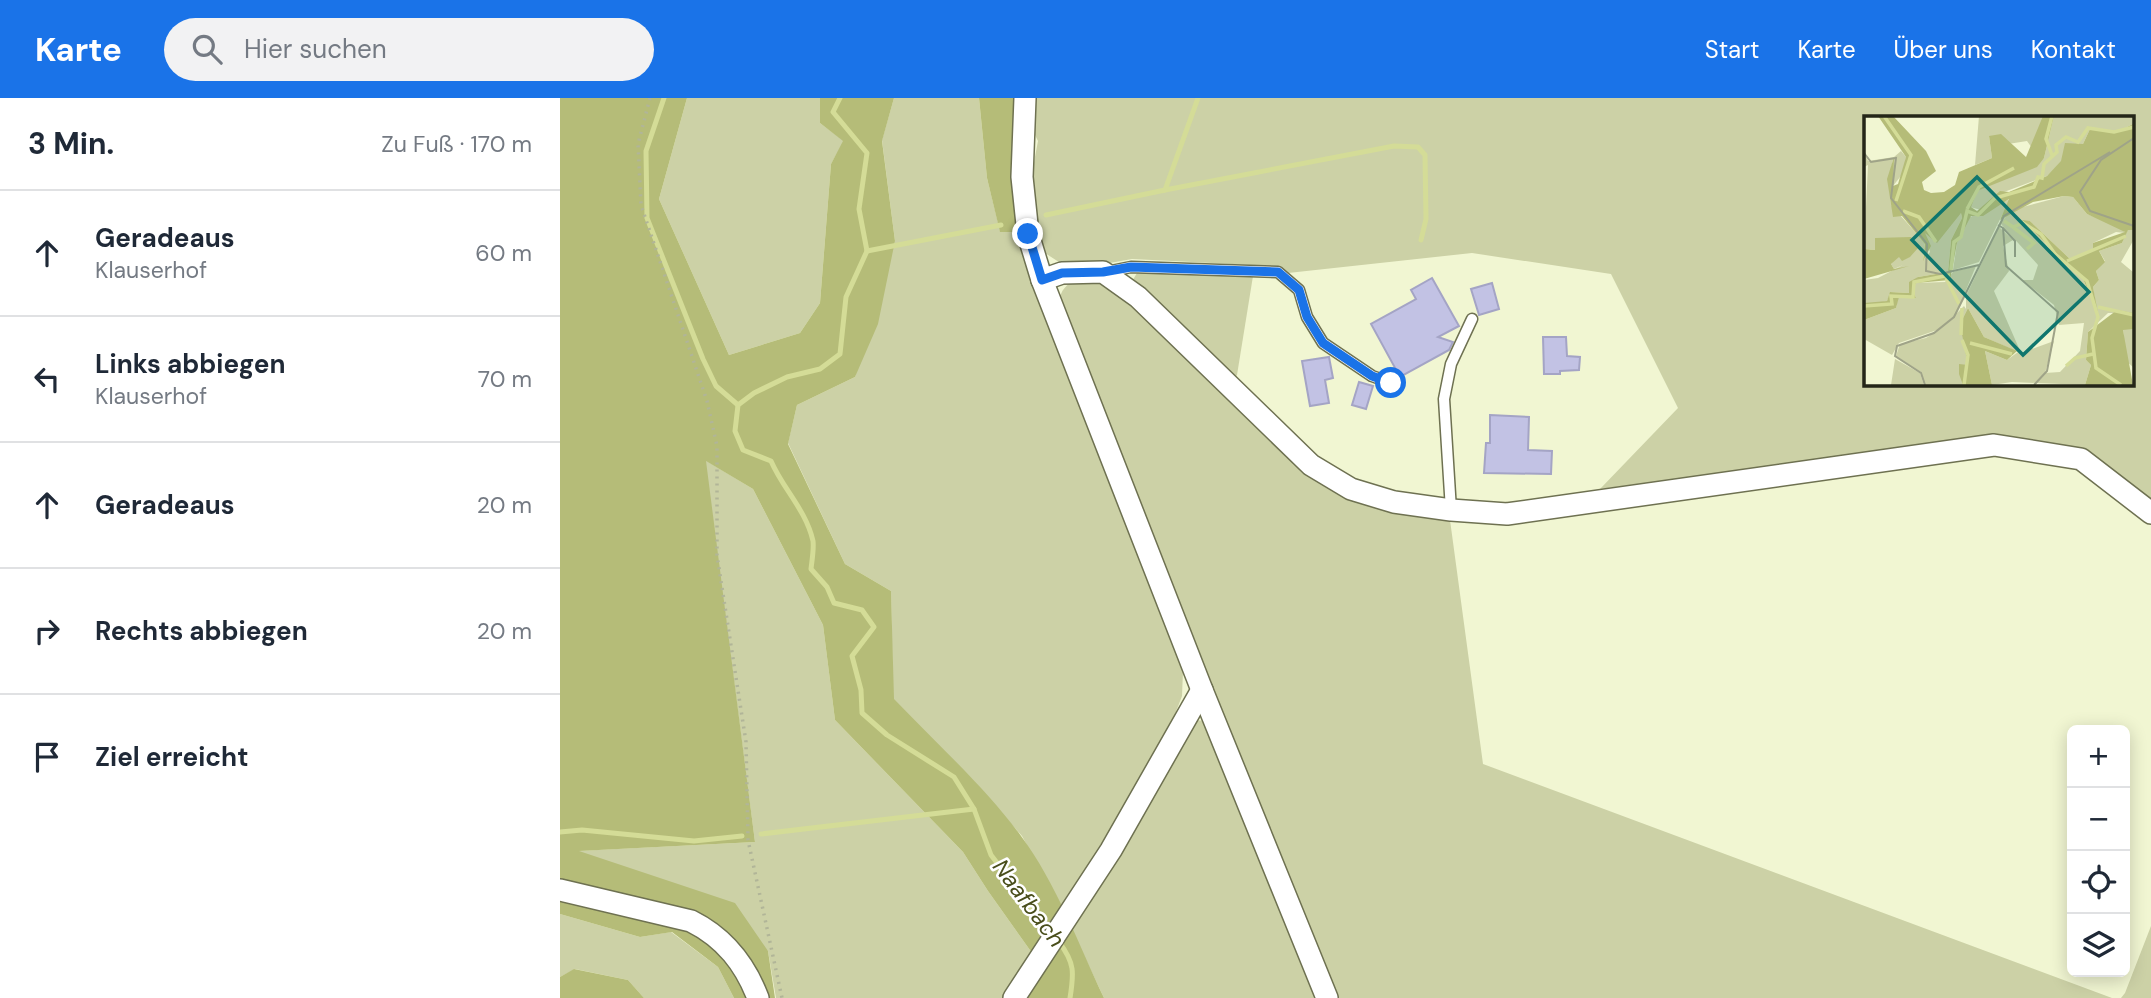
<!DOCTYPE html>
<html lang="de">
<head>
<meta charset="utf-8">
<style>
	:root { --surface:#fff; --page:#f2f2f3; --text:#1f2937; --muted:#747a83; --line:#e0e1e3; --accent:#1a73e8 }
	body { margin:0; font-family:"DM Sans",sans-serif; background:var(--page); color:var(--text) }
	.controls { position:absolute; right:21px; bottom:21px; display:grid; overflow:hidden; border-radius:10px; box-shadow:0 4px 18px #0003 }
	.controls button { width:63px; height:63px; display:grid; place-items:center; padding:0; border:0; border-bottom:2px solid var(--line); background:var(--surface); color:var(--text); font:35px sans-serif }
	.stop { position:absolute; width:21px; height:21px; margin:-16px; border:5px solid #1a73e8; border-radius:50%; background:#fff }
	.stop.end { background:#1a73e8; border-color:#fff; box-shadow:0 2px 7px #0008 }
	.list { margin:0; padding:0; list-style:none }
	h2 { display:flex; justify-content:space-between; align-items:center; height:91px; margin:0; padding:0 28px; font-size:30px }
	h2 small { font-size:23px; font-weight:400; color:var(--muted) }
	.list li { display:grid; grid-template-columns:46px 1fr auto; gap:21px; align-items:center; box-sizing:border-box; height:126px; padding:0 28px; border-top:2px solid var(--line) }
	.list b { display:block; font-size:26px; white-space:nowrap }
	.list p { margin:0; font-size:23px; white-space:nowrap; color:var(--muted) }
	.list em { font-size:23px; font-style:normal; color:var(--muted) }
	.icon { flex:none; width:38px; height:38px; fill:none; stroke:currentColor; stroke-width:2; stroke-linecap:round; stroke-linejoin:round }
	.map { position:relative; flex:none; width:1591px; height:900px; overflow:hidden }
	header { display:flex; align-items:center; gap:42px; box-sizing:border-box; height:98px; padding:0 35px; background:var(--accent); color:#fff }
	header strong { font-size:33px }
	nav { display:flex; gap:38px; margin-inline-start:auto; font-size:24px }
	.search { width:490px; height:63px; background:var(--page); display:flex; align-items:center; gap:18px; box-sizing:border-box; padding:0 24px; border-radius:38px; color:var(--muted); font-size:26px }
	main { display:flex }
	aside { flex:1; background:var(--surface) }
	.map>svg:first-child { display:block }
	.green { fill:#ccd1a6; fill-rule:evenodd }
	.forest { fill:#b5bc78 }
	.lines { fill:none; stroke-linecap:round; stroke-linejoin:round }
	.stream { stroke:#d4dc97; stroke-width:5 }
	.building { fill:#c2c2e4; stroke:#a4a4c5; stroke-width:2 }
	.service-casing { stroke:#6e7151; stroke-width:13 }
	.minor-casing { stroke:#6e7151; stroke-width:24 }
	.path { stroke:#b1b598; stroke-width:3.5; stroke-dasharray:2 5; stroke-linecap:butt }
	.service { stroke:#fff; stroke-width:10 }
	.minor { stroke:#fff; stroke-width:21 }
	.route { stroke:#1a73e8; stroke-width:9 }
	.labels { text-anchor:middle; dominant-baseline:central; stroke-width:5; stroke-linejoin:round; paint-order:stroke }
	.water-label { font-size:23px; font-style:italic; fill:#494e1b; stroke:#fff }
	.inset-river { fill:none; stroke:#d4dc97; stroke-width:3.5 }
	.inset-road { fill:none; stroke:#9fa388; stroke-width:2 }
	.view { fill:#0f766e; fill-opacity:0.15; stroke:#0f766e; stroke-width:3.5 }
	.inset-edge { fill:none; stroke:#242618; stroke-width:3.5 }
</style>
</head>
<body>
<header>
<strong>Karte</strong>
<div class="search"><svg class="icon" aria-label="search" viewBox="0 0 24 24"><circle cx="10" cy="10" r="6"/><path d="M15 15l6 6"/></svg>Hier suchen</div>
<nav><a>Start</a><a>Karte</a><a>Über uns</a><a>Kontakt</a></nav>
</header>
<main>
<aside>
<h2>3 Min.<small>Zu Fuß · 170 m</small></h2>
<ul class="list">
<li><svg class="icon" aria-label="ahead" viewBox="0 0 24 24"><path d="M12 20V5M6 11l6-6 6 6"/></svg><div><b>Geradeaus</b><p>Klauserhof</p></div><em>60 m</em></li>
<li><svg class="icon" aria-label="left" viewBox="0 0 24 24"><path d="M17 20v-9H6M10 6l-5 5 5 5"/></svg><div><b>Links abbiegen</b><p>Klauserhof</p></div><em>70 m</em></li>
<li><svg class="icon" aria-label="ahead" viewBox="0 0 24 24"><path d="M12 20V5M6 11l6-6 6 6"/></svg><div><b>Geradeaus</b></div><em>20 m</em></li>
<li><svg class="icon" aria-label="right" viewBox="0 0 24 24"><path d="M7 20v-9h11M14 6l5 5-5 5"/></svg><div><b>Rechts abbiegen</b></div><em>20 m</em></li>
<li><svg class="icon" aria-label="arrive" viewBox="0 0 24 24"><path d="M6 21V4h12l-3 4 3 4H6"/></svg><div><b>Ziel erreicht</b></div></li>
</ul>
</aside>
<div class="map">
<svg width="1591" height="900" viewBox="0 0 1591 900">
	<rect width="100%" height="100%" fill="#f1f6d2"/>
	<g class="green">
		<polygon points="127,0 260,0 260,25 284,43 271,66 260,205 240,235 169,257 99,101"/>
		<polygon points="334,0 419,0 427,80 440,133 462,134 623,573 622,598 612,624 503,814 462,738 415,686 333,601 331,493 285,466 228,345 237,307 295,279 335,143 322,42"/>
		<path d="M472,0H1591V406L1531,361L1488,345L1443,338L1040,391L1118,310L1051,176L912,155L728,175L712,168L572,161L522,170L505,168L485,155L475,141L470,85L478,43L474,35ZM1306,19H1572V285H1306Z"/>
		<polygon points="588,173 693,178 677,277 671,284 571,185 577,175"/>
		<path d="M517,181L535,183L561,194L743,367L890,422L923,666L1552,900H772L499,204C501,191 506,187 517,181Z"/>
		<polygon points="145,362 193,391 263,527 275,622 403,754 428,793 477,862 451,900 216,900 208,853 17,753 195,744"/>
		<polygon points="636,622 644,623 757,900 544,900 509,826"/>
		<polygon points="0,816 80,839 111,834 158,869 174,900 84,900 68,882 15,871 0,879"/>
		<polygon points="1591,828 1591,900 1561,900 1565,895"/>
	</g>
	<g class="forest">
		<path d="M0,0H127L99,101L169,257L240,235L260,205L271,66L283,43L260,25V0H334L322,43L335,143L318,226L295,279L237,307L228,346L285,466L331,493L334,601C375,644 426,690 461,738C496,785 519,847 544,900H460L477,862L428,793L403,754L275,622L263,527L193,391L146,363L195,744L19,753L175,805L208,853L215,900H174L158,869L112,834L80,839L0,816Z"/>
		<polygon points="419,0 465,0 462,134 440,134 427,80"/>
		<polygon points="14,871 68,882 84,900 0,900 0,879"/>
	</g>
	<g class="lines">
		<g class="stream">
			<polyline points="104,0 86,53 87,120 143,261 156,288 178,307"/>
			<path d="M280,0L273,14L307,55L299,111L307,153L286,199L280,256L260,271L227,279L194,295L178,307L175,333L183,352L211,363C223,391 246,412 253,443C254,451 252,462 251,471L267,489L274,505L302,512L314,529L292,558L301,592L302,615L327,637L394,679L414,711L431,757L490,834"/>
			<polyline points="605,92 834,48 858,49 865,57 866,121 861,142"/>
			<polyline points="486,117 605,92 638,0"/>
			<polyline points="307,153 441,127"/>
			<polyline points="0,734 22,732 134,743 182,738"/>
			<polyline points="201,736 414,711"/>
			<path d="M499,844C515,865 514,875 510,900"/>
		</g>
	</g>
	<g class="building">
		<polygon points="872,180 899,228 878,239 893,244 889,252 840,279 811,226 856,201 851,192"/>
		<polygon points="932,185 939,211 919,217 911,191"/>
		<polygon points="983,239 1006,239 1007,258 1020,259 1019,272 1000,273 1000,276 984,276"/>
		<polygon points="769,259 773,280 765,282 769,305 750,308 742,263"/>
		<polygon points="799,284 813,288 806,311 792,307"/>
		<polygon points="930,317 969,319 968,352 992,353 991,376 924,375 926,345 930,345"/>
	</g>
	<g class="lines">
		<g class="service-casing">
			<g id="service">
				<polyline points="546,174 571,169 718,174 739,192 747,219 763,245 812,278 831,285"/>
				<polyline points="891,412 884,301 891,266 912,221"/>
			</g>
		</g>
		<g class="minor-casing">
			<g id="minor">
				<polyline points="465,0 462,79 468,136 482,182 642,592 767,900"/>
				<polyline points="482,182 502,175 543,174 578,199 751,367 791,391 834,404 891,412 947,416 1434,347 1521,361 1591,415"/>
				<path d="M0,792L131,823C165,840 185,866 198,900"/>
				<polyline points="454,900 551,752 642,592"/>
			</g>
		</g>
		<polyline class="path" points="90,0 78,46 81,107 147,303 157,348 157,457 186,644 188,742 222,900"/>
		<use href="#service" class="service"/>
		<use href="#minor" class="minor"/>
	</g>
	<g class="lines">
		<polyline class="route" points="468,136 482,182 502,175 543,174 571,169 718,174 739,192 747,219 763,245 812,278 831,285"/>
	</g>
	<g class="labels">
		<g class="water-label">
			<text transform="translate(469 805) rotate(53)">Naafbach</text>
		</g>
	</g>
	<g transform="translate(1304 18)">
		<rect width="270" height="270" fill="#f1f6d2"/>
		<path d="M115,0H179V3L168,32L163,25L144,28L125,20L128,42L111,49ZM190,0L269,1V8L255,15L226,13L219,28L183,60L140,76L117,94L106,91L113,75L180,42ZM37,35L42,41L40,56L29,70V44L25,62L27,89L61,127L59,144L66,136L60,115L97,97L98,102L87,124L84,156L54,161L45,177L27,176L23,185L7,189L0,187V164L14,162L39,149L30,153L27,148L45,124L12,122L11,134L0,133L4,49L0,51V37L4,45L30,41ZM200,80L209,81L223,98L259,112L261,117L252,116L229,127L230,133L206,143L166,105H158L177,120L188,138L219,163L233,196L229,171L235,164L232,155L241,145L235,135L258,127L264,113L269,114V125L257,146L269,156V197H244L224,216L222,244L227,249L221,269L148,266L128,269L121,235L143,244L154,236L120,221L104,192L96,208L105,242L104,250L95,249L99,269H61L57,256L32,240L36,228L62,222L76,213L35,227L28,239L0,223V204L32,192L34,181L52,182L48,172L51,167L81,166L89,156L112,150L92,198L100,190L102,193V180L135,111L149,124L139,130L145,155L130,175L157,237L190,225L181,257L196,256L216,235L220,207L195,209L190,189L158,164H169L174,149L136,107L148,94ZM146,83L115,146L89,154L93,127L104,102ZM259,213H269V251L262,245ZM31,243L56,257L60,269H27Z" fill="#ccd1a6"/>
		<path d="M14,0H29L62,35L72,55L58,66L60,74L67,77L80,76L91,69L95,56L128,42L125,20L137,18L162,41L179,0H190L180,42L173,51L113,75L107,91L113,95L136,75L145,76L183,60L197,45L201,27L219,28L226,13L255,15L269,8V114H264L258,127L235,135L241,146L232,155L235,164L229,171L234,197L219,163L158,104L166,105L206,143L229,133V127L261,116L223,98L209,81L200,80L169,86L136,104L145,83L119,100H107L93,127L86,164L52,167L48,172L52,182L35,181L32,192L0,204V187L23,185L26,176L45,177V166L54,161L84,156L87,124L98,102L97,97L73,127L61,117L67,130L59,145L61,128L38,100L29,101L23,63L30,41L29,70L34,68L42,41ZM11,122L47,121L54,132L46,141L38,145L35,141L27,148L30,153L45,150L0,163V133L11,134ZM104,192L120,221L153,235L143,244L121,235L128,269H99L95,258V248L104,249L96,208ZM253,194L269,197V213L259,214L269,269H221L227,249L222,244L224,216Z" fill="#b5bc78"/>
		<path class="inset-river" d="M20,0L47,39L32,85M188,39L182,23L188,0M103,93L115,71L150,52M39,95L55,101L72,126M140,105L149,111L159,107L177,118L191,138L223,165L234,201L228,222L232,252L257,269M150,112L170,127L163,133M203,145L262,120M87,154L90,126L97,121L103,95L114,99L131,82L170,71L174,61L178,62L180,48L193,36L192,29L202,21L214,26L224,12L250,16L270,11M82,162L95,188M0,190L28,188L27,180L49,181L50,166L86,159M234,191L270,199M97,219L98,192M98,224L104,239L100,269M106,227L148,238M202,250L211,242L229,238"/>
		<path class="inset-road" d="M270,22L237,44L216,76L226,95L270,110M0,37L7,46L32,42L27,82L63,128L62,155L76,158L115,149M134,109L139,112L142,150L194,196L183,255L170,269M139,112L151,125V141M61,269L57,257L31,240L33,230L70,217L90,201L140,100L246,36"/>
		<path class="view" d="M113,61L225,176L159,239L48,124Z"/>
		<rect width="270" height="270" class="inset-edge"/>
	</g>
</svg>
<div class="controls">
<button>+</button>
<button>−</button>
<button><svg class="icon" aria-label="locate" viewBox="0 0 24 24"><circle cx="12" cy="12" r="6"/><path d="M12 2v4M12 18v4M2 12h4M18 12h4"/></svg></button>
<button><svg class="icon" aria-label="layers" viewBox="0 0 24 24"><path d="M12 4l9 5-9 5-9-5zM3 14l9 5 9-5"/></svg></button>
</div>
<div class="stop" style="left:831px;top:285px"></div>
<div class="stop end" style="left:468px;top:136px"></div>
</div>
</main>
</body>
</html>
